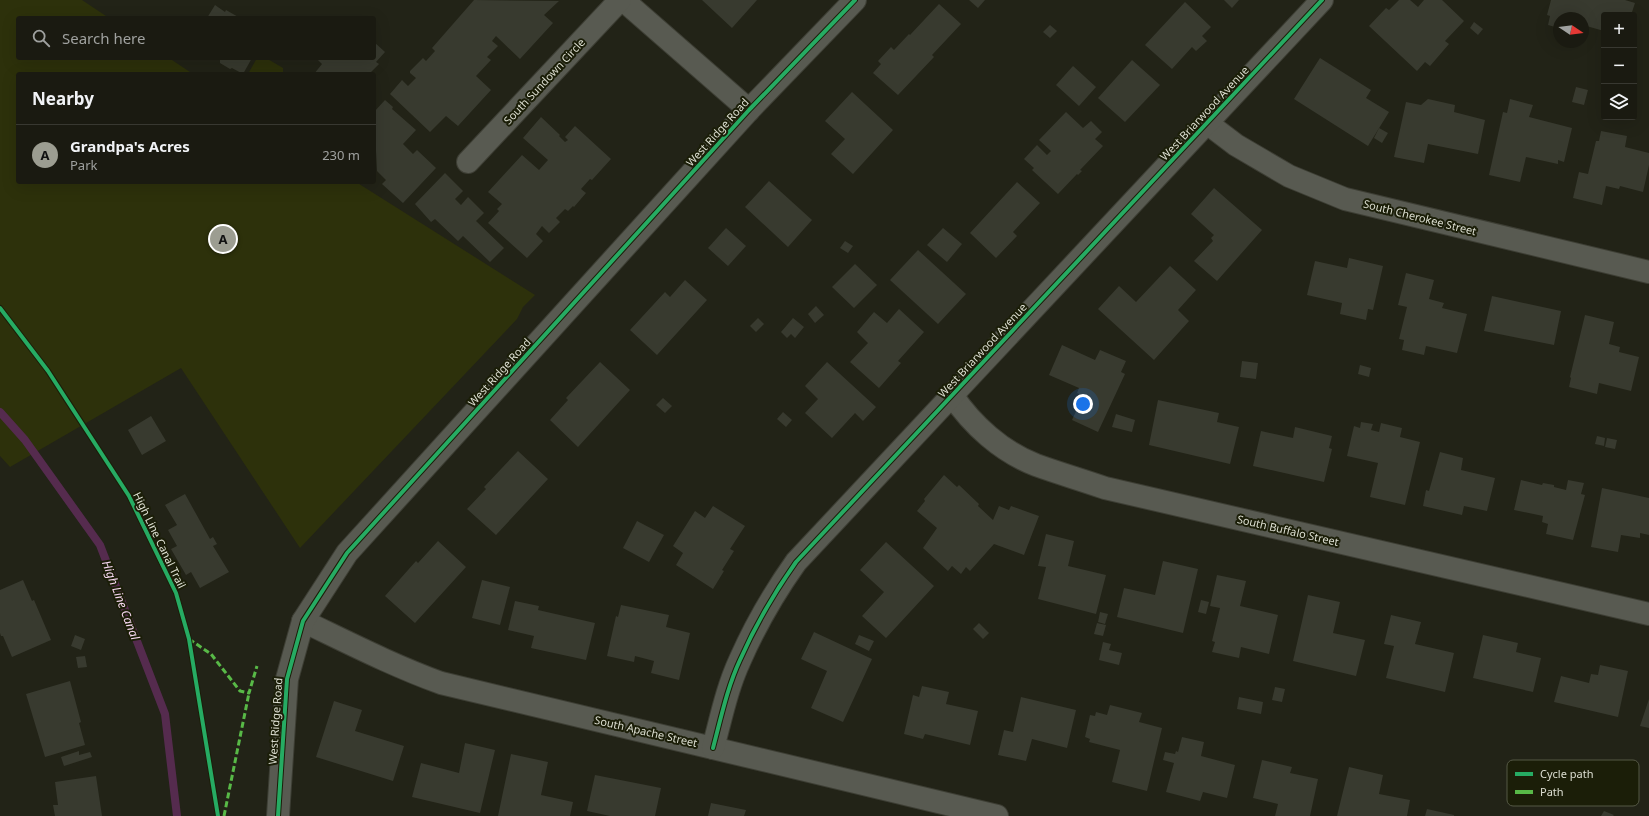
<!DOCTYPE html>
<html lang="en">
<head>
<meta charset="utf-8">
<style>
	:root { --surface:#1a1a11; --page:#27271f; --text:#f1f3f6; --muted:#9fa19f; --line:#383831; --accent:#9c9d91 }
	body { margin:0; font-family:"Noto Sans",sans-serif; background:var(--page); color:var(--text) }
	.controls { position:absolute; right:12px; top:12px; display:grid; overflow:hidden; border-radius:4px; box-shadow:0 4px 16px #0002 }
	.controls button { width:36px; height:36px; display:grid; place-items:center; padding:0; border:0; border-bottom:1px solid var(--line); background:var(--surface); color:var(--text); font:20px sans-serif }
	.compass { position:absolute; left:1553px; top:12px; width:36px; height:36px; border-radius:50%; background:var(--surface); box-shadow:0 4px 16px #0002; rotate:103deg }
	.you { position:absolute; left:1083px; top:404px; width:14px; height:14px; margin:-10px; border:3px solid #fff; border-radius:50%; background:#1a73e8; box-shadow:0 0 0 6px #1a73e833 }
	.badge { display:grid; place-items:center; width:26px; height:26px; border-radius:50%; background:var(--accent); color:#111; font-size:13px; font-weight:700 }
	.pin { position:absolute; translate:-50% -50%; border:2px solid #fff; box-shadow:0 1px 4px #0006 }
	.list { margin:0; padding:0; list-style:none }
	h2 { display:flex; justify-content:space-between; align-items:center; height:52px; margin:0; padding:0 16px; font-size:17px }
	h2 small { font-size:13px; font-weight:400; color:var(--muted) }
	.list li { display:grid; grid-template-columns:26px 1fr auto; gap:12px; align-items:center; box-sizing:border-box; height:60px; padding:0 16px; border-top:1px solid var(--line) }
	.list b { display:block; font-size:15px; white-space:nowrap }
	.list p { margin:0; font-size:13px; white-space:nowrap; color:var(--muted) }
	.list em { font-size:13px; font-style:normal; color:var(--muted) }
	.icon { flex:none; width:22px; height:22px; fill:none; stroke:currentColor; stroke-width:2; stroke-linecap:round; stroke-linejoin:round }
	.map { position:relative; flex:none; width:1649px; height:816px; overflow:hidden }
	.search { position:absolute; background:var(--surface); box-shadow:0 4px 16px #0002; left:16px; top:16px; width:360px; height:44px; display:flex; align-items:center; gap:10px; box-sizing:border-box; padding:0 14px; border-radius:4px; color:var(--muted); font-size:15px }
	.panel { position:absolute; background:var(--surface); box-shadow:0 4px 16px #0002; left:16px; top:72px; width:360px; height:112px; border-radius:4px }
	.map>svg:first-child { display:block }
	.green { fill:#2d310b }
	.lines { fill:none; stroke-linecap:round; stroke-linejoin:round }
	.stream { stroke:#552b4e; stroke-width:8 }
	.building { fill:#383a2f }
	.minor-casing { stroke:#3d3e34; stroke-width:24 }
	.tertiary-casing { stroke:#3d3e34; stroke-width:24 }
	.minor { stroke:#585a51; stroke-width:22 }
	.tertiary { stroke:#585a51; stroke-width:22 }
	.quiet { stroke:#58b947; stroke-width:3; stroke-dasharray:6 3; stroke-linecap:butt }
	.cycleway-casing { stroke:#1b1e08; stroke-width:6 }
	.cycleway { stroke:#26ab63; stroke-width:4 }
	.labels { text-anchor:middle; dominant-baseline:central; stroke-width:4; stroke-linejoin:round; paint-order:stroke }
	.street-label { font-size:11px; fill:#dddfd2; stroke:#1b1e08 }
	.water-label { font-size:12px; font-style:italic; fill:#f6d7f0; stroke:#1b1e08 }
	.key { fill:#1b1e08; stroke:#555845; stroke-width:1 }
	.key-label { font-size:11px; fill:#dddfd2 }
</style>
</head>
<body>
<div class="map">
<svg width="1649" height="816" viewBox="0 0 1649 816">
	<rect width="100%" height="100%" fill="#222317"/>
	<g class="green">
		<polygon points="0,0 82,0 109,18 18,18 18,58 169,58 193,74 18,74 18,182 356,182 535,295 523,307 517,319 300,548 181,368 10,467 0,456"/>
		<polygon points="257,58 266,58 283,68 283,74 248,74"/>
	</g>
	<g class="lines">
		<polyline class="stream" points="0,412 25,440 100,545 165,714 177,816"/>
	</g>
	<g class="building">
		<polygon points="474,0 559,1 544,15 553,23 520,59 496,36 492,41 498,46 487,57 491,60 476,76 491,90 458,126 446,116 430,132 390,94 402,80 408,86 416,78 410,73 410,71 423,58 426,61 435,51 432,48"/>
		<polygon points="702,0 757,0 732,28"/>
		<polygon points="969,0 985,0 978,8"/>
		<polygon points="1224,0 1239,0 1232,8"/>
		<polygon points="1399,0 1410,0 1418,7 1424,0 1442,0 1464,21 1445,41 1449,44 1430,66 1425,62 1417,71 1369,26 1386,8 1389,10"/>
		<polygon points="1551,0 1625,0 1635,3 1631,15 1604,15 1604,31 1583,25 1583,18 1559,18 1559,28 1548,25 1550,16 1547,15"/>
		<polygon points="1185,2 1211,27 1202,36 1207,41 1196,51 1192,47 1172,69 1145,45"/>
		<polygon points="939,4 961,24 932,55 934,57 898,95 873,73 881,64 878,61 891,47 894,50 909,34 910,35"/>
		<polygon points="215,5 225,12 226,10 240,18 207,18"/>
		<polygon points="1474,22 1483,29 1478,35 1470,28"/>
		<polygon points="1050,25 1057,31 1050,38 1043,32"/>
		<polygon points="374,42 385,52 376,62 379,64 369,74 314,74 322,64 316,58 374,58"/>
		<polygon points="216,58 252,58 243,74 232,68 230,69 220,63 220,60"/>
		<polygon points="1320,58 1371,90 1366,98 1389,112 1368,146 1294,99"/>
		<polygon points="1132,60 1160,85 1125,122 1098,98"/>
		<polygon points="1073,66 1096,87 1079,106 1056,85"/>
		<polygon points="1576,87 1588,90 1584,105 1572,102"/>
		<polygon points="852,92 893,130 853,174 831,154 845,139 825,121"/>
		<polygon points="1428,99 1455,105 1454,112 1485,120 1478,154 1428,144 1424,163 1394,157 1406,102 1421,105"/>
		<polygon points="1510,99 1533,105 1529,117 1572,128 1564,162 1558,160 1558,164 1526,157 1520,182 1489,175 1503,112 1507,113"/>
		<polygon points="385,100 393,107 392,109 416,130 403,144 413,154 417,150 436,168 403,203 382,184 386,180 377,171 374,112"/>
		<polygon points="1066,112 1083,128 1091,121 1102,132 1095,139 1103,146 1080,170 1082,171 1078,175 1077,174 1058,194 1032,170 1034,168 1024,159 1037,145 1047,155 1051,151 1039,140"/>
		<polygon points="541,117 560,135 559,136 565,142 568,140 565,137 575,126 611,159 592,180 590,179 581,189 586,193 574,207 573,206 568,211 565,209 556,218 560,222 549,233 542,226 536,234 543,241 527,258 488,223 499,211 497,209 502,204 488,192 522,155 539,170 548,160 523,138"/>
		<polygon points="1379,128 1388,133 1382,143 1374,138"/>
		<polygon points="1601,131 1627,136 1625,147 1649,153 1649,165 1643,192 1620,186 1619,189 1606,186 1602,205 1573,198 1579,172 1588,174 1596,141 1599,141"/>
		<polygon points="445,173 463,191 455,199 461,205 468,197 484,213 476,221 504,248 490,262 463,236 458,241 435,219 431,222 415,204"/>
		<polygon points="769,181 812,220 788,247 745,207"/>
		<polygon points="1017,182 1040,203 1013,232 1017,236 996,258 970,233"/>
		<polygon points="1214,188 1262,230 1217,281 1194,261 1213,241 1211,238 1214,235 1191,214"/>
		<polygon points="726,228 746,246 728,266 708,248"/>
		<polygon points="943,228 962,244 947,262 927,245"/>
		<polygon points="845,241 853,246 848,253 840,248"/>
		<polygon points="918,250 966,294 938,324 890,280"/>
		<polygon points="1349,258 1383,266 1373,310 1368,309 1366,320 1340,314 1342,303 1307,295 1315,261 1347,268"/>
		<polygon points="855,264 877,285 854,308 832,287"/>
		<polygon points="1170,266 1196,290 1178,310 1189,321 1154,360 1098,309 1119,286 1136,302"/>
		<polygon points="1406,273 1434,280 1429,299 1444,303 1442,308 1467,314 1457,353 1426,346 1424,355 1402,350 1404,340 1399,339 1407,307 1398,305"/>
		<polygon points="685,280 707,300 657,355 630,330 665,292 670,297"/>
		<polygon points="1492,296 1561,311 1554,345 1484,331"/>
		<polygon points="816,306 824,315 815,323 808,314"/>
		<polygon points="899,309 924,332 898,361 901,363 879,388 850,362 868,343 857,332 874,312 887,323"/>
		<polygon points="1585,315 1614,322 1609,344 1620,347 1619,352 1639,357 1631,391 1599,383 1597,394 1569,387 1571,378 1570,377"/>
		<polygon points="758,318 764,324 756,332 750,326"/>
		<polygon points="793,318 804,327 795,338 791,334 787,338 781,332"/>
		<polygon points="1062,345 1095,360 1100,350 1126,361 1121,372 1125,374 1098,432 1072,420 1083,396 1077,393 1079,388 1049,375"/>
		<polygon points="1242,361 1258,363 1256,379 1240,377"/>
		<polygon points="600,362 630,390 578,447 550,420 568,400 566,398"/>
		<polygon points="827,362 876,407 863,421 855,413 832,438 805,413 818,399 805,386"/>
		<polygon points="1360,365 1371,368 1369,377 1358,374"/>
		<polygon points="663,398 672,406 665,413 656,405"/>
		<polygon points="1158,400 1219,413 1217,422 1239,427 1230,464 1149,445"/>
		<polygon points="783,412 792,420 786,427 777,419"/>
		<polygon points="1116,414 1135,420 1132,432 1112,427"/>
		<polygon points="151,416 166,441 142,455 128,430"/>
		<polygon points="1361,422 1373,424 1371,430 1379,432 1381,423 1402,428 1400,437 1420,442 1405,505 1370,497 1378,463 1347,456 1354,426 1360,428"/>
		<polygon points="1295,427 1332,436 1329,448 1332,449 1324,482 1253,466 1261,431 1293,438"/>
		<polygon points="1597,436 1605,438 1604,446 1595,444"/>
		<polygon points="1607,438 1617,440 1615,449 1605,447"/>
		<polygon points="518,451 548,479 496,535 467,509 486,489 484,487"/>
		<polygon points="1440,452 1463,458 1461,470 1495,478 1487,511 1464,506 1462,515 1423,506 1426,490 1429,491"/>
		<polygon points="944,475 957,487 959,485 979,504 978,506 993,520 999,506 1009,510 1011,506 1039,516 1024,555 994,544 970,571 966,567 961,574 952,566 948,571 923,548 937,528 917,511 925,501 924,499"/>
		<polygon points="1521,480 1542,485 1543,483 1554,485 1554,487 1566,490 1568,480 1584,483 1581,494 1585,495 1573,540 1546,534 1548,524 1542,522 1543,516 1514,510"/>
		<polygon points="1602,488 1649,498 1649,535 1640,533 1640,538 1621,535 1618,552 1591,547"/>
		<polygon points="185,494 210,539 213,537 217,544 213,546 229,572 200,588 191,572 186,575 171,549 177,546 168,530 177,525 165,505"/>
		<polygon points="713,506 745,526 730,549 734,551 722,570 724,571 713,589 676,565 683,553 673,546 695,511 705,518"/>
		<polygon points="637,521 664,535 649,562 623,548"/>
		<polygon points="1046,534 1074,541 1068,566 1106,575 1096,614 1038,599 1046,567 1038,566"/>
		<polygon points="438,541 466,567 415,623 385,596 416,561 418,563"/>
		<polygon points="886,542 934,586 886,638 862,616 884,592 860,570"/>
		<polygon points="1163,561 1198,569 1183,633 1117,617 1124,588 1155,595"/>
		<polygon points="1217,575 1246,581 1240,606 1278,615 1269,654 1241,647 1239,658 1212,652 1215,642 1212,641 1220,608 1210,606"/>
		<polygon points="23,580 32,601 34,600 51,640 12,657 3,636 1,636 0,633 0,590"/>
		<polygon points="482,580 510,587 500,625 472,618"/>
		<polygon points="1308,595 1340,602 1333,633 1365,640 1356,676 1293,661"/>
		<polygon points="1201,600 1209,602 1206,614 1198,612"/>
		<polygon points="515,601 539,606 538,610 595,623 586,660 531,648 534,636 508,630"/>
		<polygon points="621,605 669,615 666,627 690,633 679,680 651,673 654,661 635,656 634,662 607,656 616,616 618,617"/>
		<polygon points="1100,612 1108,614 1105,624 1098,622"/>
		<polygon points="1391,615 1421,622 1415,644 1454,653 1445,692 1386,678 1394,646 1384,644"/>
		<polygon points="979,623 989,633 983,639 973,629"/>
		<polygon points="1097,623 1106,625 1103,636 1094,634"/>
		<polygon points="814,632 872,659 843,722 811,708 827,671 801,659"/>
		<polygon points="75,635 85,639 81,650 71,646"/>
		<polygon points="859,635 874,641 869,651 855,644"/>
		<polygon points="1483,635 1518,643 1516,652 1541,658 1533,692 1473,678"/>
		<polygon points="1103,642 1111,644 1109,650 1122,653 1119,665 1099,660"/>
		<polygon points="85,656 87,667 78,668 76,657"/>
		<polygon points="1600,665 1628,671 1618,717 1554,702 1561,676 1589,683 1591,674 1598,675"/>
		<polygon points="70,681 81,722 79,723 85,745 45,757 26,694"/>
		<polygon points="922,686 949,692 946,704 978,711 970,745 925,734 923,739 904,734 913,695 919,697"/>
		<polygon points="1275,687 1285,689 1282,702 1272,700"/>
		<polygon points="1021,697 1076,710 1067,748 1032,739 1026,761 998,755 1004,730 1013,732"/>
		<polygon points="1239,697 1263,702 1261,714 1237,709"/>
		<polygon points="1649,699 1649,728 1640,726"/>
		<polygon points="334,701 362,710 355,731 404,746 393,781 316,757"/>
		<polygon points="1110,705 1142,713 1139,722 1162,728 1147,791 1112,782 1120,750 1089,742 1090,739 1085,737 1090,715 1095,716 1096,712 1107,715"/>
		<polygon points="1182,737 1204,742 1201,756 1235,765 1227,798 1203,792 1200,801 1166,792 1174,763 1163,760 1165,752 1175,754 1176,751 1178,752"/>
		<polygon points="465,743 495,750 480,813 412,797 421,763 459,773"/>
		<polygon points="79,751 79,755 90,752 92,757 64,766 61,757"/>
		<polygon points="511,754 548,762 541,795 573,802 570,816 498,816"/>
		<polygon points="1262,760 1292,767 1290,773 1318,779 1310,816 1275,816 1278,804 1253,798"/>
		<polygon points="1349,767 1383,775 1379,794 1410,800 1407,816 1337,816"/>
		<polygon points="595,775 661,788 655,816 610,816 587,811"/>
		<polygon points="96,776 102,816 55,816 53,805 58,805 55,782"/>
		<polygon points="711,803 746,810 744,816 708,816"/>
		<polygon points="1427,809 1454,815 1454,816 1425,816"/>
		<polygon points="1604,811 1614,815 1613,816 1601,816"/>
	</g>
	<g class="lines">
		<g class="minor-casing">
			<g id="minor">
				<polyline points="623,0 749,110"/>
				<polyline points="1207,123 1236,145 1289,176 1345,199 1649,272"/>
				<polyline points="468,162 620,0"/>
				<path d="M952,395C972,425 1002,452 1036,465C1058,473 1082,480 1105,488L1649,614"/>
				<path d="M303,621C349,643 394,666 441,683L997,816"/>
				<path d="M713,748C721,718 727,688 740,660C755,626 774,593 796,562L1322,0"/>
			</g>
		</g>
		<g class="tertiary-casing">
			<polyline id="tertiary" points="278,816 287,679 303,621 347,553 749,110 855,0"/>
		</g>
		<use href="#minor" class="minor"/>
		<use href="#tertiary" class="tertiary"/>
		<g class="quiet">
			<polyline points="189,639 211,654 240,691 249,693 257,666"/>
			<polyline points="224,816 249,693"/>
		</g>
		<g class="cycleway-casing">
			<g id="cycleway">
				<polyline points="0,308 48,371 129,496 176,593 189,639 218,816"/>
				<path d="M713,748C721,718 727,688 740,660C755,626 774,593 796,562L1322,0"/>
				<polyline points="278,816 287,679 303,621 347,553 749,110 855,0"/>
			</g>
		</g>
		<use href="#cycleway" class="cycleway"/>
	</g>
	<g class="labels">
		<g class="street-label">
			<text transform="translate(544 81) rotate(-47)">South Sundown Circle</text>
			<text transform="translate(1204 113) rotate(-47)">West Briarwood Avenue</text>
			<text transform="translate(717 132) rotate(-48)">West Ridge Road</text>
			<text transform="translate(1420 217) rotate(14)">South Cherokee Street</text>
			<text transform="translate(982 350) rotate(-47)">West Briarwood Avenue</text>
			<text transform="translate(499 372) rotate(-48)">West Ridge Road</text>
			<text transform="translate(1288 530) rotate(13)">South Buffalo Street</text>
			<text transform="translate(160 540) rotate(64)">High Line Canal Trail</text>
			<text transform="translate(275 721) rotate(-86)">West Ridge Road</text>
			<text transform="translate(646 731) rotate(13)">South Apache Street</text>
		</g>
		<g class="water-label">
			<text transform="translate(121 600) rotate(69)">High Line Canal</text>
		</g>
	</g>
	<rect x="1507" y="760" width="132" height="46" rx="6" class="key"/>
	<rect x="1515" y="772" width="18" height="4" fill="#26ab63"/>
	<rect x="1515" y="790" width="18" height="4" fill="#58b947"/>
	<g class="key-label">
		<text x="1540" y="778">Cycle path</text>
		<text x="1540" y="796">Path</text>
	</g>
</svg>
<div class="controls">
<button>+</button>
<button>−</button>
<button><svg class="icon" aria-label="layers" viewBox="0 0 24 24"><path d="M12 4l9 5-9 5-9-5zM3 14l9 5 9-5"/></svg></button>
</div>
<svg class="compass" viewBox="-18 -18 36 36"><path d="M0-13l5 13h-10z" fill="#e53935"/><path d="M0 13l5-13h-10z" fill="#9fa19f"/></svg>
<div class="you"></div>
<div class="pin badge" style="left:223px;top:239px">A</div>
<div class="search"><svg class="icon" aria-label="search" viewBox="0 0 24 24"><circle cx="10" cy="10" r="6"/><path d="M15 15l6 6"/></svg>Search here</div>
<section class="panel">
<h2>Nearby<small></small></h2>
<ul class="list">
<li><span class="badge">A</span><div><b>Grandpa's Acres</b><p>Park</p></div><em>230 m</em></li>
</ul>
</section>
</div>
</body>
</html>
